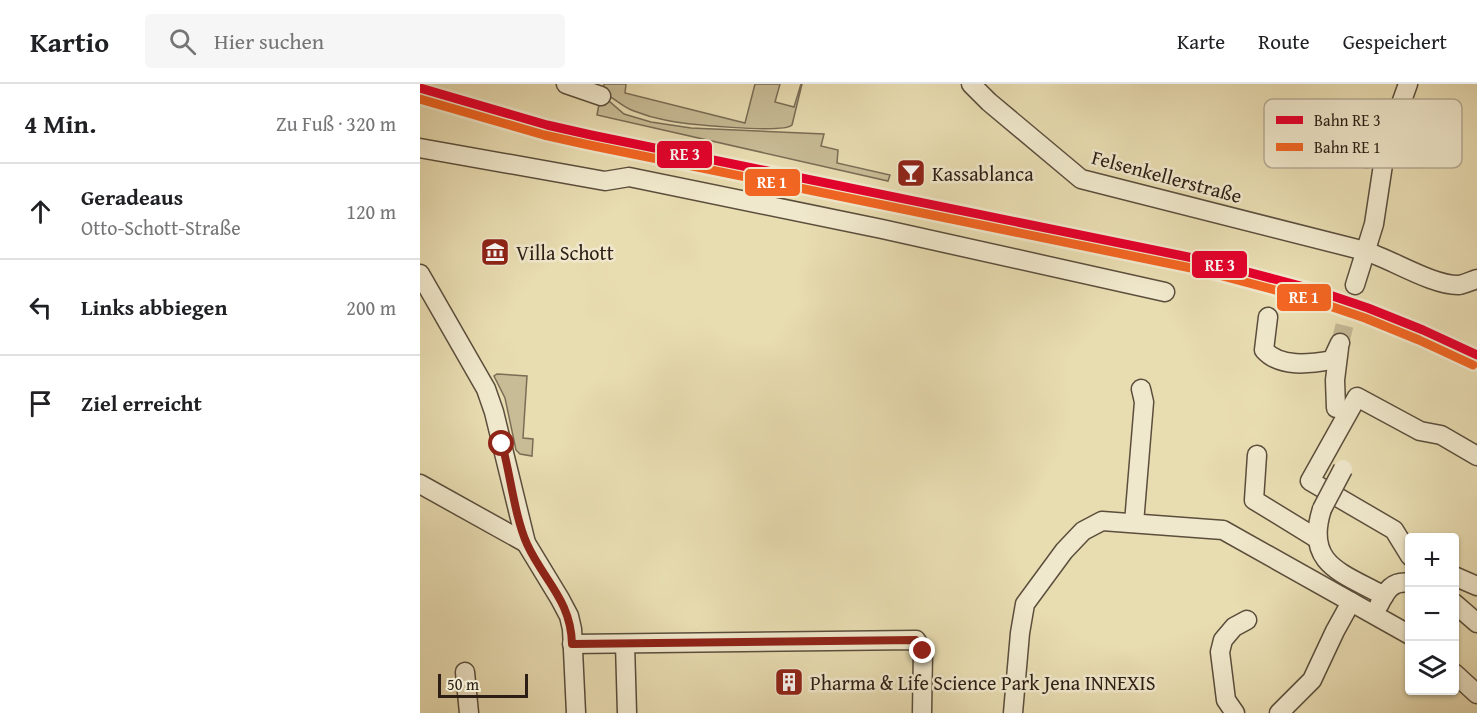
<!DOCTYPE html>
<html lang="de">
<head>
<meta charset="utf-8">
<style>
	:root { --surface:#fff; --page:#f6f6f6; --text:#202124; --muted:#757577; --line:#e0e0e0 }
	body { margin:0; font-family:"Gentium Book Plus",serif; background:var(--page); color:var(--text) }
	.controls { position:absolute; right:18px; bottom:18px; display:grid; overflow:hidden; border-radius:6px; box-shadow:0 2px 4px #0004 }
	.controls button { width:54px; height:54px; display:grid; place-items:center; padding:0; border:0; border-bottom:2px solid var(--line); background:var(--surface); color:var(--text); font:30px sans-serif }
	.scale { position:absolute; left:18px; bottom:15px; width:90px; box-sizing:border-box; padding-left:6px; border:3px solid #2c1e15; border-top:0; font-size:16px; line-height:21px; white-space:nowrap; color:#2c1e15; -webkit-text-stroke:4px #f0e8cc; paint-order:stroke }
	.stop { position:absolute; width:18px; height:18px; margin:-14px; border:4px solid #8f2418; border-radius:50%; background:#fff }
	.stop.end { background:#8f2418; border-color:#fff; box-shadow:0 2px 6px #0008 }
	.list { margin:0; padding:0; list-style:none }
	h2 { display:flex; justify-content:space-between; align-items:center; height:78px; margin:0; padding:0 24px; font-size:26px }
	h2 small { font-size:20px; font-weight:400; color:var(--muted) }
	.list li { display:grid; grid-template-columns:39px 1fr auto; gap:18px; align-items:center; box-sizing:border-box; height:96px; padding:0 24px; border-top:2px solid var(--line) }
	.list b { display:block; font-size:22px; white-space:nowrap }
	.list p { margin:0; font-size:20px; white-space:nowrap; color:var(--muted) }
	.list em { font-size:20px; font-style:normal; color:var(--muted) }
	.icon { flex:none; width:33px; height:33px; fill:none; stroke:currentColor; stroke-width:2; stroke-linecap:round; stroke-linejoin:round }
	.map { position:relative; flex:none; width:1057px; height:629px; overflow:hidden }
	header { display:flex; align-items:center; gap:36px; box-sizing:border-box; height:84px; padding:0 30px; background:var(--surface); border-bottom:2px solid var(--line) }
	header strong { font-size:28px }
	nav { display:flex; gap:33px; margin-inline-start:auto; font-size:21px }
	.search { width:420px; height:54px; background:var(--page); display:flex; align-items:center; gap:15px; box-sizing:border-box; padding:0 21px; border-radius:6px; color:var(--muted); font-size:22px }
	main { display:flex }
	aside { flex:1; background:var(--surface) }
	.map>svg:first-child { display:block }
	.green { fill:#c8bc96; stroke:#7a6d56; stroke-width:1.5 }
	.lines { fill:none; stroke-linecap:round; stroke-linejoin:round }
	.minor-tunnel { stroke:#c2b692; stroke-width:18; stroke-dasharray:18 9; stroke-linecap:butt }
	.minor-casing { stroke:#5b4e3c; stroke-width:21 }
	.minor { stroke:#f0e8cc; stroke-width:18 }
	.minor-bridge-casing { stroke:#5b4e3c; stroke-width:21; stroke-linecap:butt }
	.minor-bridge { stroke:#f0e8cc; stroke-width:18 }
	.rail-1-casing { stroke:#f0e8cc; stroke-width:14 }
	.rail-2-casing { stroke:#f0e8cc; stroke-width:14 }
	.rail-1 { stroke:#e4002b; stroke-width:9 }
	.rail-2 { stroke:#f26522; stroke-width:9 }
	.route { stroke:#8f2418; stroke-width:8 }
	.labels { text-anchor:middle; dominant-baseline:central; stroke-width:5; stroke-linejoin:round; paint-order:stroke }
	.poi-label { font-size:20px; fill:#2c1e15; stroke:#f0e8cc; text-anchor:start }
	.street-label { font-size:20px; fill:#2c1e15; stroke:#f0e8cc }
	.key { fill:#f0e8cc; stroke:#b5ab95; stroke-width:1.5 }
	.key-label { font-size:16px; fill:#2c1e15 }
	.line-badge { stroke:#f0e8cc; stroke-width:2 }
	.badge-label { font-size:16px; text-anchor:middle; font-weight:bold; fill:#fff }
</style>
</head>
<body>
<header>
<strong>Kartio</strong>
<div class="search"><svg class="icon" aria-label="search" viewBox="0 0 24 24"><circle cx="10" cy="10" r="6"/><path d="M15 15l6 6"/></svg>Hier suchen</div>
<nav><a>Karte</a><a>Route</a><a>Gespeichert</a></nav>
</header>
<main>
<aside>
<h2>4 Min.<small>Zu Fuß · 320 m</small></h2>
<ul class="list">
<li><svg class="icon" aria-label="ahead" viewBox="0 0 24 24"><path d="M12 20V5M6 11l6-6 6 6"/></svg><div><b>Geradeaus</b><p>Otto-Schott-Straße</p></div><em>120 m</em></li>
<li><svg class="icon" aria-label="left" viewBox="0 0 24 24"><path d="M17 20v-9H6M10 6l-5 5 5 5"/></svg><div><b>Links abbiegen</b></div><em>200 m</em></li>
<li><svg class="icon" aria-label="arrive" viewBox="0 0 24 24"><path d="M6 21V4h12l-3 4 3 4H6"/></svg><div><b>Ziel erreicht</b></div></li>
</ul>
</aside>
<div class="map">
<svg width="1057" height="629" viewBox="0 0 1057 629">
	<rect width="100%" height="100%" fill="#e8dcb1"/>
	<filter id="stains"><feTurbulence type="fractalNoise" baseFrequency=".00333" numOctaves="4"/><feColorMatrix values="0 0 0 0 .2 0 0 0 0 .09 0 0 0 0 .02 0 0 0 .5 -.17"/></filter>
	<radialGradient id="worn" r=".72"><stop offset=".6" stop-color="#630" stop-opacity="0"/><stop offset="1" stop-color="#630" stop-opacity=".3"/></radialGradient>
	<g class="green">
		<path d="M184,0H206L205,9L325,39L335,0H360L355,18L374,23L381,0H382L372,41C363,50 262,40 245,36C234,34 224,31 214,27C202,23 193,12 182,9Z"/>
		<polygon points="180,15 189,17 204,30 231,38 271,44 404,50 401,62 418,66 417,79 470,91 468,97 177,31"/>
		<polygon points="77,290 107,292 103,354 113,355 112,372 100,370 96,366 85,314 74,292"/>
	</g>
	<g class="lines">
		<polyline class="minor-tunnel" points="920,259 935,201"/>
		<g class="minor-casing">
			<g id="minor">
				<polyline points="146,0 181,12"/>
				<path d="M551,0L569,18L661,95L945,167C971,175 1013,202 1039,201C1045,200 1051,197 1057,195"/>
				<path d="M946,43C943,56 950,61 960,69"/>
				<polyline points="926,45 931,72 947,74 960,69 964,69"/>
				<polyline points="0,64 185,97 209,93 462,145 745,208"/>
				<polyline points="0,190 66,305 74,328 106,459 140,515 149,532 152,545 156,629"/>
				<polyline points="935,201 954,140 966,61 988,0"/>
				<path d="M848,233L844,266C860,284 890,280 912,276L920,259"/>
				<polyline points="916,324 915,296 919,264"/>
				<polyline points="837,371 834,416 896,454"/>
				<polyline points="0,400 106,459"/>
				<path d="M902,425C884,481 923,489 964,512"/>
				<polyline points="714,439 724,318 721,305"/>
				<polyline points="990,472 974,446 890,397 937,313 1000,347 1021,351 1057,372"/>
				<polyline points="1034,492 1057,502"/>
				<polyline points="1034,519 1057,539"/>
				<path d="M959,521C966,507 972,496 990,499"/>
				<polyline points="152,560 496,556 503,567 502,629"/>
				<polyline points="205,560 207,629"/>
				<polyline points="45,588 49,629"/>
				<polyline points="1034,589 1057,610"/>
				<polyline points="593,629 600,549 605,520 644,467 663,447 682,437 803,446 990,551"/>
				<polyline points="815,629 806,616 800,568 803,556 814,543 827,536"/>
				<polyline points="859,629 892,596 915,547 931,518"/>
			</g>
		</g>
		<use href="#minor" class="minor"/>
		<g class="minor-bridge-casing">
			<polyline id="minor-bridge" points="902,425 923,385"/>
		</g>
		<use href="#minor-bridge" class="minor-bridge"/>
		<g class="rail-1-casing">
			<polyline id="rail-1" points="0,4 127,41 171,51 778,175 892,205 948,224 1003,246 1057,271"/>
		</g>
		<g class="rail-2-casing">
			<polyline id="rail-2" points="0,15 124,51 169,61 776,185 889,215 945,234 999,256 1053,281"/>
		</g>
		<use href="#rail-1" class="rail-1"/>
		<use href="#rail-2" class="rail-2"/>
	</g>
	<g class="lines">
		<path class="route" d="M82,360C90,389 95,434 107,460C124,497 151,516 152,560L496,556L503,567"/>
	</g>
	<defs>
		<g id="bar-square" transform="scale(1.5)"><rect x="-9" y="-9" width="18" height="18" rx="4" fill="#8f2418" stroke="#f0e8cc"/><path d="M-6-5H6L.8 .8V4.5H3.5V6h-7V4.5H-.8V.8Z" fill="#fff"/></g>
		<g id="museum-square" transform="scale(1.5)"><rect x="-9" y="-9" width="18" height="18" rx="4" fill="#8f2418" stroke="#f0e8cc"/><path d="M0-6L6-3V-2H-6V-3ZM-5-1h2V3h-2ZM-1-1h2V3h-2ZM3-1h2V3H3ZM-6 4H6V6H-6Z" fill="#fff"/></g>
		<g id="building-square" transform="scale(1.5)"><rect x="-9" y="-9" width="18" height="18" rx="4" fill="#8f2418" stroke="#f0e8cc"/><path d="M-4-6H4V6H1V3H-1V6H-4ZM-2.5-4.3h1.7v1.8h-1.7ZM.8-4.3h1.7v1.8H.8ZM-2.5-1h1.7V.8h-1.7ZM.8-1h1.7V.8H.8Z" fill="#fff"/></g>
	</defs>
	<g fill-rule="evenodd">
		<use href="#bar-square" x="491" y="89"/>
		<use href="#museum-square" x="75" y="168"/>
		<use href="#building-square" x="369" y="598"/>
	</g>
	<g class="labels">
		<g class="poi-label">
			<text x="512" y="89">Kassablanca</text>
			<text x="96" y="168">Villa Schott</text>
			<text x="390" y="598">Pharma &amp; Life Science Park Jena INNEXIS</text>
		</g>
		<g class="street-label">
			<text transform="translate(747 92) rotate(15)">Felsenkellerstraße</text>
		</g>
	</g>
	<rect x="844" y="15" width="198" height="69" rx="9" class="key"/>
	<rect x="856" y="32" width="27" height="8" fill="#e4002b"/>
	<rect x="856" y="59" width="27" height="8" fill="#f26522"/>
	<g class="key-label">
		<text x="894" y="42">Bahn RE 3</text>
		<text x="894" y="69">Bahn RE 1</text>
	</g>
	<g class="line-badge">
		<rect x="236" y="56" width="57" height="29" rx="6" fill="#e4002b"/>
		<rect x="324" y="84" width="57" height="29" rx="6" fill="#f26522"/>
		<rect x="771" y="166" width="57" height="29" rx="6" fill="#e4002b"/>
		<rect x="856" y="199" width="56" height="29" rx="6" fill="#f26522"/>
	</g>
	<g class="badge-label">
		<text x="265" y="76">RE 3</text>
		<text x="352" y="104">RE 1</text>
		<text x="800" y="187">RE 3</text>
		<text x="884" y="219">RE 1</text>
	</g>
	<rect width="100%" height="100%" filter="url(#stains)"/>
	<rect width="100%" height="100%" fill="url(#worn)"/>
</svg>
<div class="controls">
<button>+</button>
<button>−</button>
<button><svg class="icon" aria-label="layers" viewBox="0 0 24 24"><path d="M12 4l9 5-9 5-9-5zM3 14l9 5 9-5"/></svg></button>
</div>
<div class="scale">50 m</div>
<div class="stop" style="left:82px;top:360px"></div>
<div class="stop end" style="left:503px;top:567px"></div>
</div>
</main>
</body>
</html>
